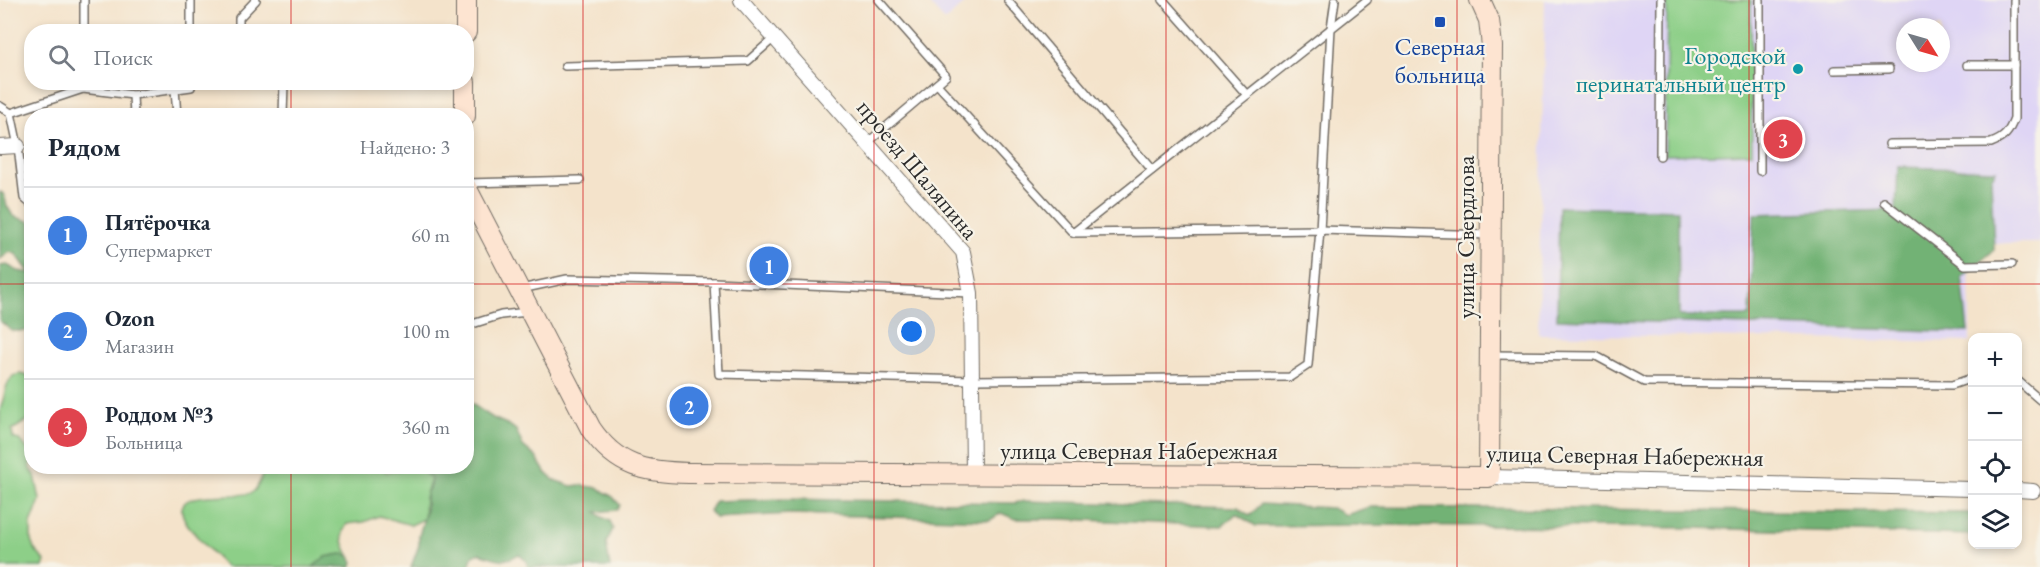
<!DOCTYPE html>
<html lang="ru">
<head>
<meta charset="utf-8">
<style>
	:root { --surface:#fff; --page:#f2f2f3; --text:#1f2937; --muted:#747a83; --line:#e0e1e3; --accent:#1f6fb2 }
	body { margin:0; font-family:"EB Garamond",serif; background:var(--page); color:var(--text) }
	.controls { position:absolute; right:18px; bottom:18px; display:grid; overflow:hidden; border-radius:12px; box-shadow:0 3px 9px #0003 }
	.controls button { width:54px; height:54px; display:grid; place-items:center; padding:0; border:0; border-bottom:2px solid var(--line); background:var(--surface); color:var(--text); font:30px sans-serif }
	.compass { position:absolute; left:1896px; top:18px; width:54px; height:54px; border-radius:50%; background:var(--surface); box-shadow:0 3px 9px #0003; rotate:127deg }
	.you { position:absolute; left:912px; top:332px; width:21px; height:21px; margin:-15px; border:4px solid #fff; border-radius:50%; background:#1a73e8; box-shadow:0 0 0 9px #1a73e833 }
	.badge { display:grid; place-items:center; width:39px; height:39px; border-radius:50%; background:var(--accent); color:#fff; font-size:20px; font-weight:700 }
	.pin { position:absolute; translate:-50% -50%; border:3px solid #fff; box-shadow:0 2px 6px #0006 }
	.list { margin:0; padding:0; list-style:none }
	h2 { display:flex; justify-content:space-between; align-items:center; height:78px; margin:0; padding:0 24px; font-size:26px }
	h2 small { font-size:20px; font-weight:400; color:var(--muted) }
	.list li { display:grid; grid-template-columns:39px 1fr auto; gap:18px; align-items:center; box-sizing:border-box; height:96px; padding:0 24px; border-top:2px solid var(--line) }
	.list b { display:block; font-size:22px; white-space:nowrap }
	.list p { margin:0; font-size:20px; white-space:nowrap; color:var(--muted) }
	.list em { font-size:20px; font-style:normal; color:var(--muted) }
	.icon { flex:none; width:33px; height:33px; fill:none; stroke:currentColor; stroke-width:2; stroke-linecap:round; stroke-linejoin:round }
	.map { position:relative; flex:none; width:2040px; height:567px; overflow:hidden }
	.search { position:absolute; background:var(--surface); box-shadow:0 3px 9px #0003; left:24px; top:24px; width:450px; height:66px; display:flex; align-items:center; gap:15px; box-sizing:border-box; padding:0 21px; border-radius:24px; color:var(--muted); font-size:22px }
	.panel { position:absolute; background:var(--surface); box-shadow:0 3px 9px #0003; left:24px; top:108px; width:450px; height:366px; border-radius:24px }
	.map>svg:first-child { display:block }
	.built { fill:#dfd5f5; fill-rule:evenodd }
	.green { fill:#8dcf88; stroke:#5c7d5a; stroke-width:1.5 }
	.forest { fill:#72b274; stroke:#4e6e50; stroke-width:1.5 }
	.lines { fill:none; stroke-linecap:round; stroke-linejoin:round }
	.lane-casing { stroke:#716b63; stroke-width:10 }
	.street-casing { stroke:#716b63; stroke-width:16 }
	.secondary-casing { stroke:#716b63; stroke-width:22 }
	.lane { stroke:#fff; stroke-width:7 }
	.street { stroke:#fff; stroke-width:14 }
	.secondary { stroke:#fde4d1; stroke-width:20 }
	.grid { fill:none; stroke:#d62828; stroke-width:1.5; stroke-opacity:0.55 }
	.transit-dot { fill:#1a4fb4; stroke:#f7f3e8; stroke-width:2 }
	.culture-dot { fill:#0f9aa8; stroke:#f7f3e8; stroke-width:2 }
	.labels { text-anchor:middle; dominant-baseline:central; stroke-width:4.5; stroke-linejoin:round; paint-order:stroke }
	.transit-label { font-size:24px; fill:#164399; stroke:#f7f3e8 }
	.culture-label { font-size:24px; fill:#0d838f; stroke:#f7f3e8; text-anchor:end }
	.street-label { font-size:24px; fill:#2b2b2b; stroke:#f7f3e8 }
</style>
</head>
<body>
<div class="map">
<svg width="2040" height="567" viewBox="0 0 2040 567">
	<rect width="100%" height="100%" fill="#f7f3e8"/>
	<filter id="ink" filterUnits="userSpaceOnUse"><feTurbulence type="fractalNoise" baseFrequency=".0167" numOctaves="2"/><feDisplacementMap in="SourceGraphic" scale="12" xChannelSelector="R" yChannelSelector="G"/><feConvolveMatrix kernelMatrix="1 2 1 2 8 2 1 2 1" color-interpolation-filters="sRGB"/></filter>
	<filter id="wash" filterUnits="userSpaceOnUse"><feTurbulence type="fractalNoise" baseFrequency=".008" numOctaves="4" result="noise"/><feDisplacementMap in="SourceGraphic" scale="24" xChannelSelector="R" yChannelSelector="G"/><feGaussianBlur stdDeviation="1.35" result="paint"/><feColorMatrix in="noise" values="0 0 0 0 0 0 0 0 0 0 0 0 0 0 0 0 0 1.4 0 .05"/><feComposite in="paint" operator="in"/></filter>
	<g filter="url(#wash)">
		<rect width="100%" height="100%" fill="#f4e3cb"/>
		<g class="built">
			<polygon points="926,0 968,0 945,21"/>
			<path d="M1545,0H2040V243H1969L1970,342L1538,334ZM1905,27H1941V63H1905Z"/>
		</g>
		<g class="green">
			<polygon points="1667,0 1751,0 1752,153 1665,155"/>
			<polygon points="20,374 28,376 31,382 31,418 12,430 13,438 21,441 29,451 31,459 30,468 35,475 40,500 31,524 31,541 34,549 45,561 43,567 0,567 0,411 7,385 13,376"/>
			<path d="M265,467H383L386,472L405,469V467H423V472L431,478C430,485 426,491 425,498C424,506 425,512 424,519L411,525L379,516L364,522L347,524C339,534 343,544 349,555C333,553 325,557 313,567H225C213,552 199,541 188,525C159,483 241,501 253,492C260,486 262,475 265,467Z"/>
		</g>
		<g class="forest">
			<polygon points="1898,167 1996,170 1991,178 1994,250 1962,277 1968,332 1557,319 1559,207 1678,210 1679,316 1750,316 1754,214 1896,210"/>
			<polygon points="0,192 4,194 7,206 13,216 31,222 31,331 12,331 0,321 0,266 7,265 18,271 30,273 16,254 10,252 0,259"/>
			<path d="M467,401L493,418L509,425L516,430L523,446L536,457L545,472L554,480L571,486L580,485L598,488L613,497L620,505L617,510L596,512L602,517L610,521L613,529L606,543L610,567H528L527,562L519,554C504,564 495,558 479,553L472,557L469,567H411L419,545V536L426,511V494L430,486L431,478L423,472V467L466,466Z"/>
			<polygon points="784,499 1015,503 1024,501 1238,507 1250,516 1261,504 1332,508 1346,515 1369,507 1972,513 1972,535 1692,528 1368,525 1256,526 1236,514 1222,526 1062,519 1015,519 1001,513 990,520 791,514 715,518 709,511 715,501"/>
			<polygon points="341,554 349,555 353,562 352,567 313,567 325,557"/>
		</g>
	</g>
	<g filter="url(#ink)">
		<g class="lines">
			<g class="lane-casing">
				<g id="lane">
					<polyline points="191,0 191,32"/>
					<polyline points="1163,0 1247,95"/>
					<polyline points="1367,0 1073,233 1320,230 1490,235"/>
					<polyline points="1008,1 1152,170"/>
					<polyline points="84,32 84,0"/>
					<polyline points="239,32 239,18 256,0"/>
					<polyline points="1967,65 2014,65"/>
					<polyline points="565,66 748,61 774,38"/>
					<polyline points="1834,70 1889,69"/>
					<polyline points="83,82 83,89 133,95"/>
					<polyline points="937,84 1073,233"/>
					<polyline points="175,89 177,116"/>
					<polyline points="0,106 11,113 18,146 24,198 32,205"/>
					<polyline points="11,113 83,89"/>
					<polyline points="134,116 133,95 191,87 191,82"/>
					<polyline points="283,116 284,82"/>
					<polyline points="867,143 946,76 879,0"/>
					<path d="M1889,144L1991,143C2005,138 2009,132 2014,119V0"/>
					<polyline points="1660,156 1661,0"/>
					<polyline points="1760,171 1760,0"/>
					<polyline points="466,183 580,180"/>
					<polyline points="1884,202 1965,265 2012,264"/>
					<polyline points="714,282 719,374 972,380 1290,377 1308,365 1320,230 1331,28 1335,0"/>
					<polyline points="521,289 567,279 714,282 971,293"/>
					<polyline points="466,326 501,315 527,312"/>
					<polyline points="1493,355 1596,356 1644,382 1952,385 1972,378"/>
					<polyline points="2018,381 2040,400"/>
				</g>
			</g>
			<g class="street-casing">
				<g id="street">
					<polyline points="741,0 963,252 971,293 973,474"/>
					<polyline points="0,147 18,146"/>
					<polyline points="1489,477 1972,489"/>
					<polyline points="2018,490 2033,491"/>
				</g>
			</g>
			<g class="secondary-casing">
				<g id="secondary">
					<polyline points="466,32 466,0"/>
					<polyline points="465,116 465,82"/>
					<path d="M466,187L591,429C617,467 645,472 689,473L1489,477L1492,46L1489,20L1480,0"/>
				</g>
			</g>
			<use href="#lane" class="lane"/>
			<use href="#street" class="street"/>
			<use href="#secondary" class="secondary"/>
		</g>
	</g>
	<path class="grid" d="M291,0V32M583,0V567M874,0V567M1166,0V567M1457,0V567M1749,0V567M291,82V116M0,284H32M466,284H2040M291,466V567"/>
	<rect class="transit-dot" x="1434" y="16" width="12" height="12" rx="3"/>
	<circle class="culture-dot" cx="1798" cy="69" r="6"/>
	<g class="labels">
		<g class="transit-label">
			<text x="1440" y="46">Северная<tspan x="1440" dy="28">больница</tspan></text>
		</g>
		<g class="culture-label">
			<text x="1786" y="55">Городской<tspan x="1786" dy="28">перинатальный центр</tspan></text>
		</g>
		<g class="street-label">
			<text transform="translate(918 169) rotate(50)">проезд Шаляпина</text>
			<text transform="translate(1465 237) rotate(-90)">улица Свердлова</text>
			<text x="1139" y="450">улица Северная Набережная</text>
			<text transform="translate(1625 455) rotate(1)">улица Северная Набережная</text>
		</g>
	</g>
</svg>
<div class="controls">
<button>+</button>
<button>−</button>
<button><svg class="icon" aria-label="locate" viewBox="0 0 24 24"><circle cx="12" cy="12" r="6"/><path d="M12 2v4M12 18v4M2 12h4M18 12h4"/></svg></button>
<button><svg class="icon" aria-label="layers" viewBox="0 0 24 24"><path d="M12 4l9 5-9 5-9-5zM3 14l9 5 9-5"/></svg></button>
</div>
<svg class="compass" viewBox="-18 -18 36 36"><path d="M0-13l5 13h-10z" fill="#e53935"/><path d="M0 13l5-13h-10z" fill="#747a83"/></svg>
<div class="you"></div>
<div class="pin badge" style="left:769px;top:266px;background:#3f7fe0">1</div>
<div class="pin badge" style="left:689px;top:406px;background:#3f7fe0">2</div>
<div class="pin badge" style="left:1783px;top:139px;background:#e0444e">3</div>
<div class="search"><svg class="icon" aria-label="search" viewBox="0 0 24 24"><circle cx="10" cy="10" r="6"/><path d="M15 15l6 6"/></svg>Поиск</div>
<section class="panel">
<h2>Рядом<small>Найдено: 3</small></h2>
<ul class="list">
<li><span class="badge" style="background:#3f7fe0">1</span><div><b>Пятёрочка</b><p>Супермаркет</p></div><em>60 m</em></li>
<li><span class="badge" style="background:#3f7fe0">2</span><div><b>Ozon</b><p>Магазин</p></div><em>100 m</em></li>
<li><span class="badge" style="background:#e0444e">3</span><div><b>Роддом №3</b><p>Больница</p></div><em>360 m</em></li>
</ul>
</section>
</div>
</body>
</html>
